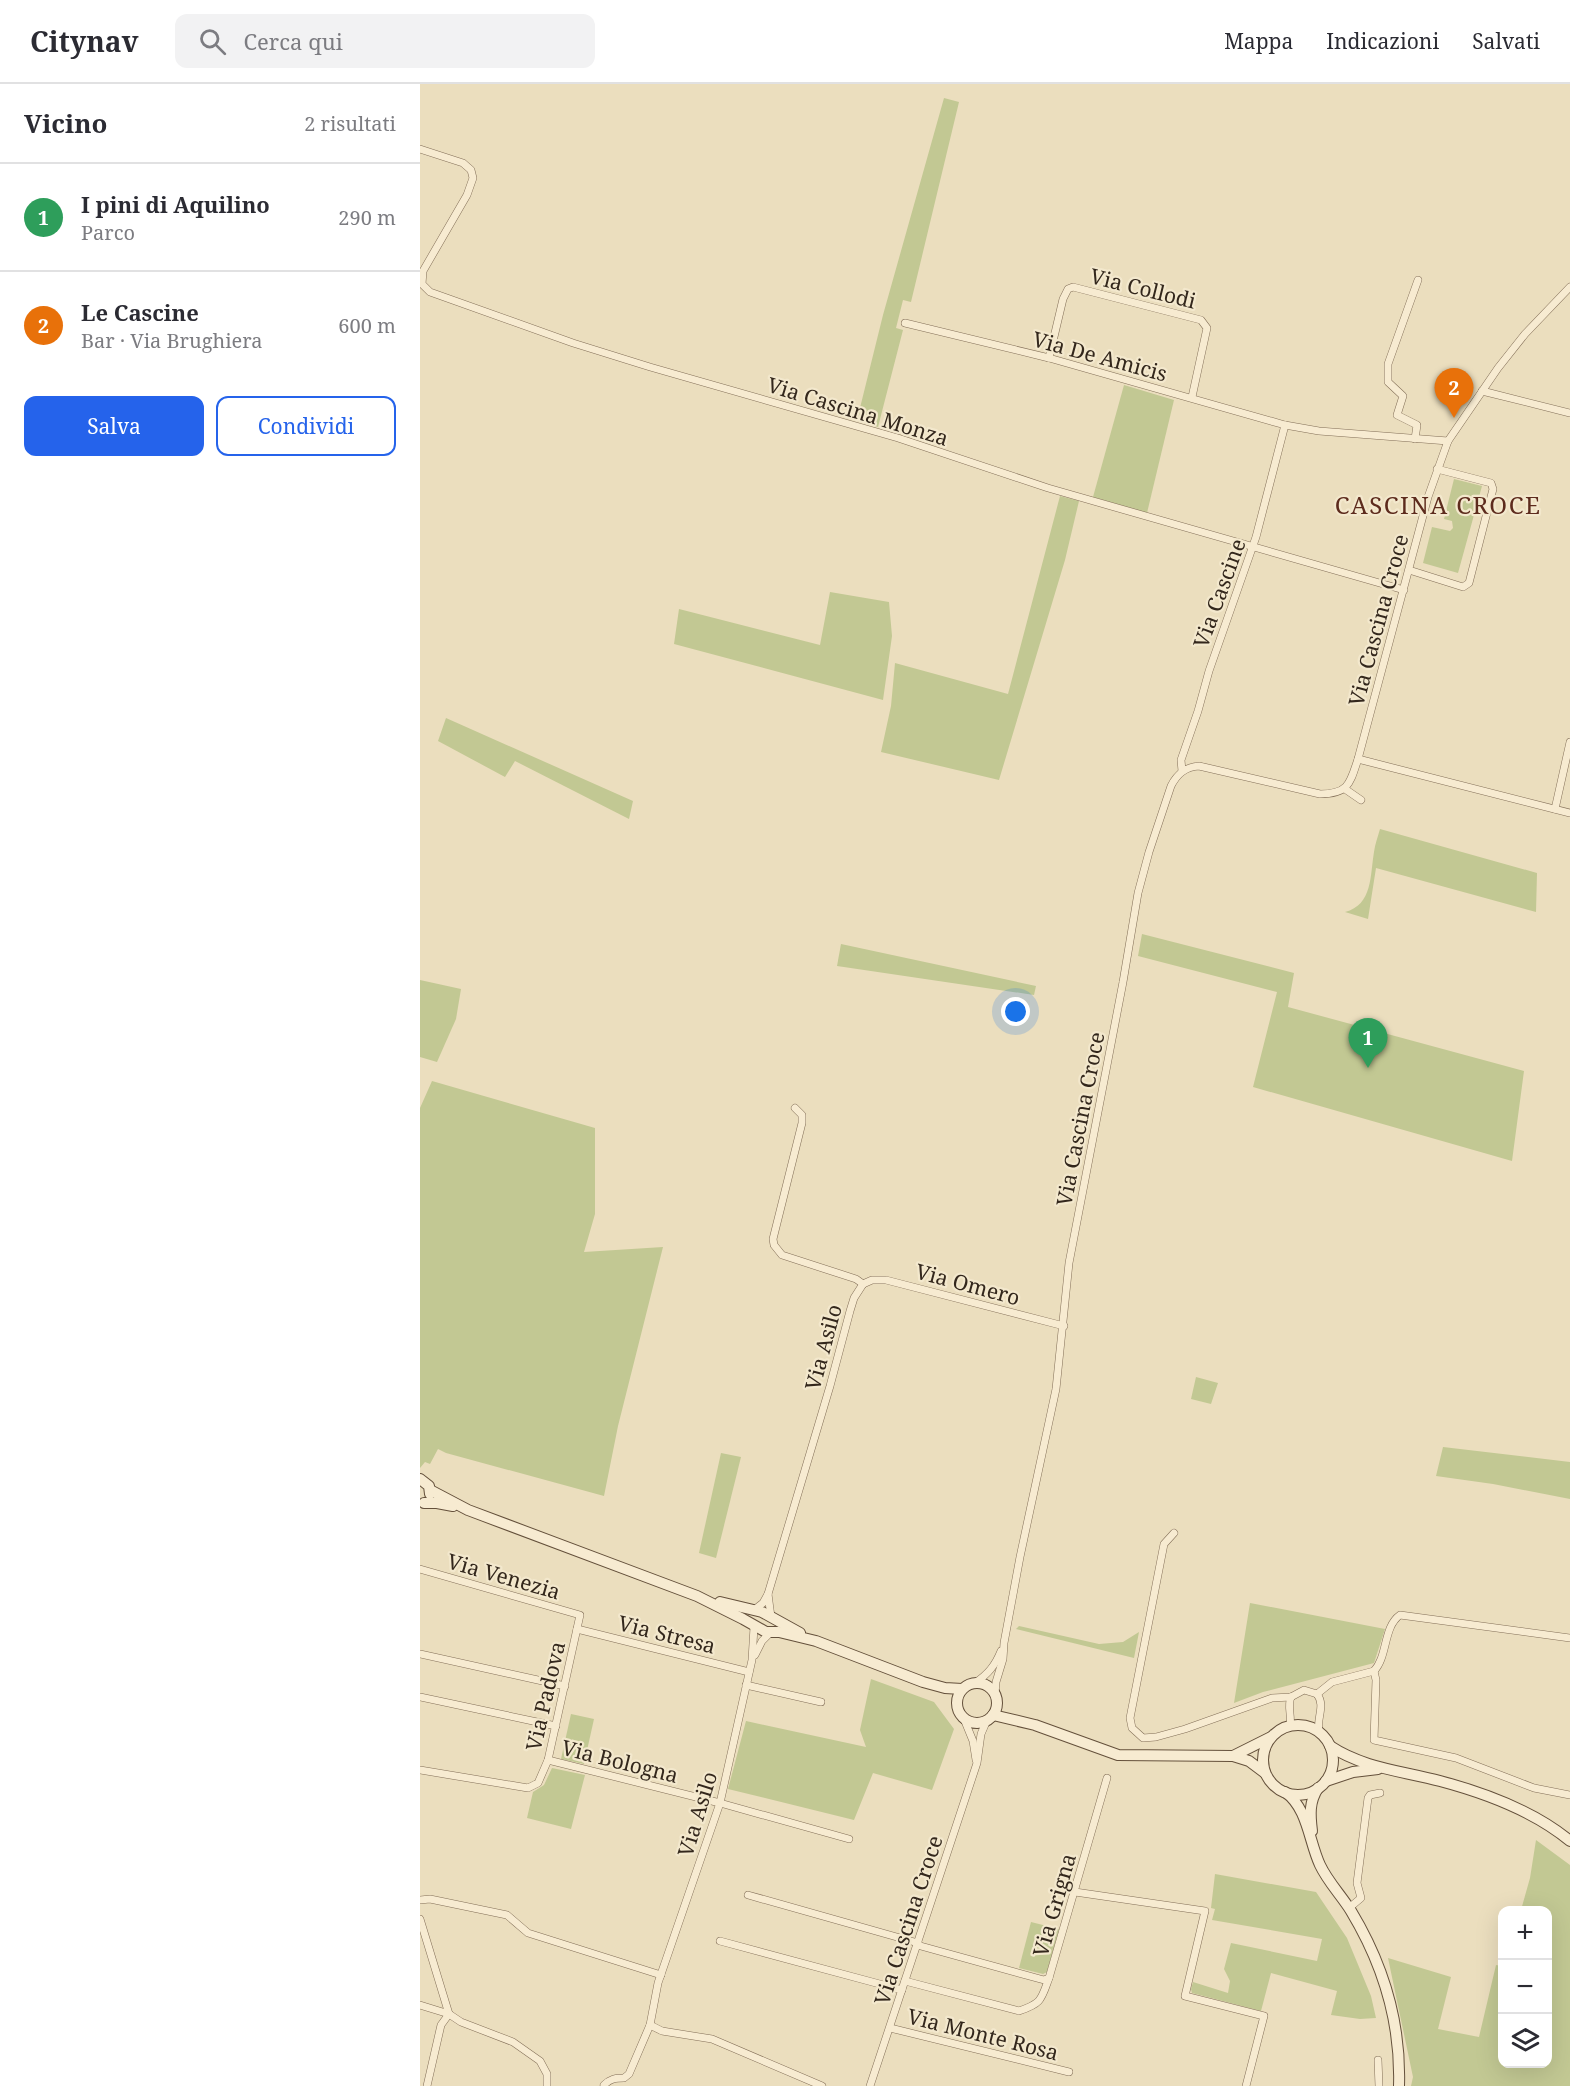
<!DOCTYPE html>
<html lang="it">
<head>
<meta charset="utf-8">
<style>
	:root { --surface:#fff; --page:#f2f2f3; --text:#2b2b33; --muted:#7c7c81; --line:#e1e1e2; --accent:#2563eb }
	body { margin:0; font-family:"Noto Serif",serif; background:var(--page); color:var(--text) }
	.controls { position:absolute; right:18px; bottom:18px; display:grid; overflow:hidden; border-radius:12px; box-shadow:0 6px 24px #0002 }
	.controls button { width:54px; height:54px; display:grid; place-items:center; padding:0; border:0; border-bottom:2px solid var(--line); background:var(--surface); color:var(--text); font:30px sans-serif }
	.you { position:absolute; left:596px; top:928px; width:21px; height:21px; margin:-15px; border:4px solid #fff; border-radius:50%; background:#1a73e8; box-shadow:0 0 0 9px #1a73e833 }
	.badge { display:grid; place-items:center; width:39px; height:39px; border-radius:50%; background:var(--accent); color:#fff; font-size:20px; font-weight:700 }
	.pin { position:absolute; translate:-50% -50px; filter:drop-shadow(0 2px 3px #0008) }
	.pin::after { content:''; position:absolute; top:32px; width:21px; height:18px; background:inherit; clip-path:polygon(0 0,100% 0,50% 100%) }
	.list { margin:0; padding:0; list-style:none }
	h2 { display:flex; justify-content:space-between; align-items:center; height:78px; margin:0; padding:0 24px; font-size:26px }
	h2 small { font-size:20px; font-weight:400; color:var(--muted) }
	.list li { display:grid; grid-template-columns:39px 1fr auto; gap:18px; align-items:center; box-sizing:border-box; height:108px; padding:0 24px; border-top:2px solid var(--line) }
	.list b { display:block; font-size:22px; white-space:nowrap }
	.list p { margin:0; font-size:20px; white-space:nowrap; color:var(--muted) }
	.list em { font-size:20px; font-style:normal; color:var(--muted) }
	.actions { display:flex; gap:12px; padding:18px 24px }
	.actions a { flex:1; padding:14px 0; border:2px solid var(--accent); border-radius:12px; text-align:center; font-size:21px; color:var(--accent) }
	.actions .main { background:var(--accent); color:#fff }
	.icon { flex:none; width:33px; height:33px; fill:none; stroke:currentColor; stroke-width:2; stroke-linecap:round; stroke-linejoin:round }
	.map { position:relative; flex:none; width:1150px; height:2002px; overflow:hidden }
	header { display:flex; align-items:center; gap:36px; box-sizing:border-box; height:84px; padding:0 30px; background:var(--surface); border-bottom:2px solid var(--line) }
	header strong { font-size:28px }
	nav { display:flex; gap:33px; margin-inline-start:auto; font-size:21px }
	.search { width:420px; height:54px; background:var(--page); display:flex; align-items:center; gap:15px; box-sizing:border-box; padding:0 21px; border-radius:12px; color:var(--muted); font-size:22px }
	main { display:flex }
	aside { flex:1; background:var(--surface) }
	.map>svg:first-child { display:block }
	.green { fill:#c2c893 }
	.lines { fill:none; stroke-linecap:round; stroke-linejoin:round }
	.street-casing { stroke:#836f58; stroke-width:8 }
	.secondary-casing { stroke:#64503b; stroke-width:12 }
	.street { stroke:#f7ebd1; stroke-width:7 }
	.secondary { stroke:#f7ebd1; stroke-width:10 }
	.labels { text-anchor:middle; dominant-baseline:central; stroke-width:4.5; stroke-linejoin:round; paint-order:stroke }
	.street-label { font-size:21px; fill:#33271c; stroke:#f3e8cd }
	.quarter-label { font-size:24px; letter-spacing:1.5px; fill:#5d2b1d; stroke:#f3e8cd }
</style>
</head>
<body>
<header>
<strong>Citynav</strong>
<div class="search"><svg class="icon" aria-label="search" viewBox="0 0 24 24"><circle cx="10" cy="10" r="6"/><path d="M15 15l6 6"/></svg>Cerca qui</div>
<nav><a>Mappa</a><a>Indicazioni</a><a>Salvati</a></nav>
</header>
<main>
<aside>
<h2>Vicino<small>2 risultati</small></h2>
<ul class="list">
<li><span class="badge" style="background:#2e9e5b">1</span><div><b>I pini di Aquilino</b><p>Parco</p></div><em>290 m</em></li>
<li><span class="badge" style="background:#e8710a">2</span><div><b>Le Cascine</b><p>Bar · Via Brughiera</p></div><em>600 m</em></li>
</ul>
<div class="actions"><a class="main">Salva</a><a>Condividi</a></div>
</aside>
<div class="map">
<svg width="1150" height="2002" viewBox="0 0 1150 2002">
	<rect width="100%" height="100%" fill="#ebdebe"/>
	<g class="green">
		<polygon points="524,14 539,18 491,218 483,216 476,244 483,246 458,343 437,336 463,231"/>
		<polygon points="704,301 754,316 727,429 673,413"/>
		<polygon points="1034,395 1062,402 1038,489 1003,479 1012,443 1030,447 1033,444 1032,437 1024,435"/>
		<polygon points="640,412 659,417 645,476 579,696 461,668 471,622 475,579 588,610"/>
		<polygon points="410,508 469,518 472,552 463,616 254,560 259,525 400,561"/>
		<polygon points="26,634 213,717 209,735 95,677 85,693 18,657"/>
		<path d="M960,745L1117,789L1116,828L956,784L948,835L925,828C953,821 950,791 954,768C955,760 958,752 960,745Z"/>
		<polygon points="722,850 874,889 868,923 1104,987 1092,1077 833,1003 857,908 718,872"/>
		<polygon points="421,860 616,902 614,911 417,882"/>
		<polygon points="0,896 41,905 36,935 17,978 0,973"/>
		<polygon points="12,997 175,1044 175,1130 164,1168 243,1163 198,1342 184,1412 26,1369 18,1365 10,1380 5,1378 0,1384 0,1024"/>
		<polygon points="776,1293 798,1299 791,1320 771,1315"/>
		<polygon points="1023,1363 1150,1378 1150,1415 1073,1400 1016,1392"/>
		<polygon points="301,1369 321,1373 296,1474 279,1469"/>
		<polygon points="830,1519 965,1545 954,1579 843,1608 814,1619"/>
		<polygon points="599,1542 679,1560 703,1558 719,1548 714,1574 596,1545"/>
		<polygon points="451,1595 514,1618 534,1645 512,1706 453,1689 434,1736 308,1705 326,1637 446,1663 440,1646"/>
		<polygon points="151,1630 174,1635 164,1680 141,1675"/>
		<polygon points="132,1684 165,1691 151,1745 107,1734 113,1708 124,1701"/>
		<polygon points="1116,1756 1150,1781 1150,2002 991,2002 993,1993 968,1874 1031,1893 1018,1945 1059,1953 1076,1881 1082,1882 1082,1980 1128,1980 1128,1826 1101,1826 1110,1794"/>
		<polygon points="795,1790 896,1808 927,1854 951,1912 956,1934 940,1935 911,1931 917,1907 851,1889 841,1927 772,1909 771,1905 773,1898 808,1909 810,1897 804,1885 811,1859 897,1877 902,1855 792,1836 795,1825 791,1824"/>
		<polygon points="611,1838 639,1845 627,1888 623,1890 599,1884"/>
	</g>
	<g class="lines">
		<g class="street-casing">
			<g id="street">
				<polyline points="0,65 43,79 51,86 53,94 47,111 3,187 2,200 10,208 153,259 230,283 478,354 628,404 984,506"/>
				<polyline points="485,239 629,274 865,341 899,347 1028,357"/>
				<polyline points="629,274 643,215 648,205 653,203 781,236 787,244 772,313"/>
				<polyline points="1062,307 1150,329"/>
				<polyline points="995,355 997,341 977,331 983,312 968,298 968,280 998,196"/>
				<polyline points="989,486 1043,503 1049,499 1073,405 1071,399 1017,385"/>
				<polyline points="938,675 1150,729"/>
				<polyline points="762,687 761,676 778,627 789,587 836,453 865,341"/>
				<polyline points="925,705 941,716"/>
				<polyline points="1135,725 1150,658"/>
				<polyline points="375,1024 382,1031 382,1039 353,1155 354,1161 362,1171 436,1195 443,1200"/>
				<polyline points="443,1200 452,1196 466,1196 644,1242"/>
				<polyline points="754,1449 744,1460 710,1634 712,1644 723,1654 736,1653 765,1645 852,1614 871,1613 884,1606 897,1610"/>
				<polyline points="0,1485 160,1531 128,1676 118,1699 108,1704 0,1686"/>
				<polyline points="348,1510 410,1302 430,1227 434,1214 443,1200"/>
				<polyline points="334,1526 343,1519 348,1510 351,1533"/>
				<polyline points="157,1545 329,1588"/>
				<path d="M1150,1554L980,1531C963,1543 968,1572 954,1587L956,1596L954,1656L1036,1674L1114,1704L1150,1711"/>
				<polyline points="0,1570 145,1602"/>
				<polyline points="335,1571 342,1557 350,1549"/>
				<path d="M555,1599C568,1590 575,1582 581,1567"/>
				<polyline points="326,1601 401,1618"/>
				<path d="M575,1610L576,1598L583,1575L584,1559L600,1473L636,1305L649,1179L703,898L718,809L729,768L751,702C757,690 765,683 779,682L900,710C929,710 930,699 938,675L1008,413L1028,357L1078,284L1105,250L1150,203"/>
				<polyline points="897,1610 912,1598 954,1587"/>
				<path d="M897,1610C906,1622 896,1634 899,1648"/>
				<polyline points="0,1613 136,1642"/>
				<polyline points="544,1635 553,1657 556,1676"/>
				<path d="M870,1642C872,1632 867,1622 871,1613"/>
				<polyline points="128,1676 300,1719 429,1755"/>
				<polyline points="655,1808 785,1827 765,1912 844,1932 826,2002"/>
				<polyline points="328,1811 498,1859"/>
				<polyline points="0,1816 10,1815 87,1831 108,1849 241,1891"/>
				<polyline points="929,1824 941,1814 937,1799 948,1714 950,1711 960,1709"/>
				<polyline points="0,1835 29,1930"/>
				<polyline points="300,1857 482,1906"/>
				<polyline points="497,1861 624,1896 629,1894 687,1694"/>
				<path d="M485,1897L599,1927C622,1919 621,1916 629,1894"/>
				<polyline points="0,1921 29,1930 41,1938 93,1958 120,1977 127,1990 127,2002"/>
				<polyline points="230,1941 242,1947 292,1955 402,2002"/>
				<polyline points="470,1944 649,1988"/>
				<polyline points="958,1976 959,2002"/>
				<path d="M184,2001C190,1995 195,1994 204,1994L209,1990L230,1941L238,1899L300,1719L332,1576L334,1543"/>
				<polyline points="7,2002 21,1941 29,1930"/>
				<polyline points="450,2002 557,1679 561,1650 567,1636"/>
			</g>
		</g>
		<g class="secondary-casing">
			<g id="secondary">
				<polyline points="0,1395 9,1402 10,1410"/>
				<polyline points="10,1406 48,1426 277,1512 323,1535 346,1548 359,1548 396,1557 503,1598 525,1604 542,1605"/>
				<polyline points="4,1419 17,1419 33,1422"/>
				<polyline points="300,1518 342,1528 380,1549"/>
				<circle cx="557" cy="1619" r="20"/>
				<polyline points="573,1631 615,1641 698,1671 813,1672 829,1677 845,1689"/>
				<circle cx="878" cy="1676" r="35"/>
				<path d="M910,1662C943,1684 982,1687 1020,1697C1065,1709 1114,1727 1150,1757"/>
				<polyline points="813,1672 851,1653"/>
				<polyline points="906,1697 933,1688 958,1685"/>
				<path d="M865,1708C888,1724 889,1758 900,1781C908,1798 921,1811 931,1827C963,1880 981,1940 979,2002"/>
				<path d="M892,1747C890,1731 889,1718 898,1704"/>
			</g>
		</g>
		<use href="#street" class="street"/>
		<use href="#secondary" class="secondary"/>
	</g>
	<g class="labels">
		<g class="street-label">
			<text transform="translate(723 204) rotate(14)">Via Collodi</text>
			<text transform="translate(680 272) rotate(15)">Via De Amicis</text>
			<text transform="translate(438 327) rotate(17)">Via Cascina Monza</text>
			<text transform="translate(799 509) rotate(-70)">Via Cascine</text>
			<text transform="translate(958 536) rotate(-75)">Via Cascina Croce</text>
			<text transform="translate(660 1035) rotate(-79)">Via Cascina Croce</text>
			<text transform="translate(548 1200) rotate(15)">Via Omero</text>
			<text transform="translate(403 1263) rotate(-75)">Via Asilo</text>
			<text transform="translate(84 1492) rotate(16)">Via Venezia</text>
			<text transform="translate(247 1550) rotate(14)">Via Stresa</text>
			<text transform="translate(125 1612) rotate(-77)">Via Padova</text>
			<text transform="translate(200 1677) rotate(14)">Via Bologna</text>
			<text transform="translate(277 1730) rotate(-73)">Via Asilo</text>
			<text transform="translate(634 1821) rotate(-74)">Via Grigna</text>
			<text transform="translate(488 1836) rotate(-72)">Via Cascina Croce</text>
			<text transform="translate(563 1950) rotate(14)">Via Monte Rosa</text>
		</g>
		<g class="quarter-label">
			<text x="1018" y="420">CASCINA CROCE</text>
		</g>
	</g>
</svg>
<div class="controls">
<button>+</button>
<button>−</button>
<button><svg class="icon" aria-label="layers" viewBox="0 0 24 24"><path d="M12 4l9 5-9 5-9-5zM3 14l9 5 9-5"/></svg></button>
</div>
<div class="you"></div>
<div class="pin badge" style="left:948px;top:984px;background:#2e9e5b">1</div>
<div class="pin badge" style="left:1034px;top:334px;background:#e8710a">2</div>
</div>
</main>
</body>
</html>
